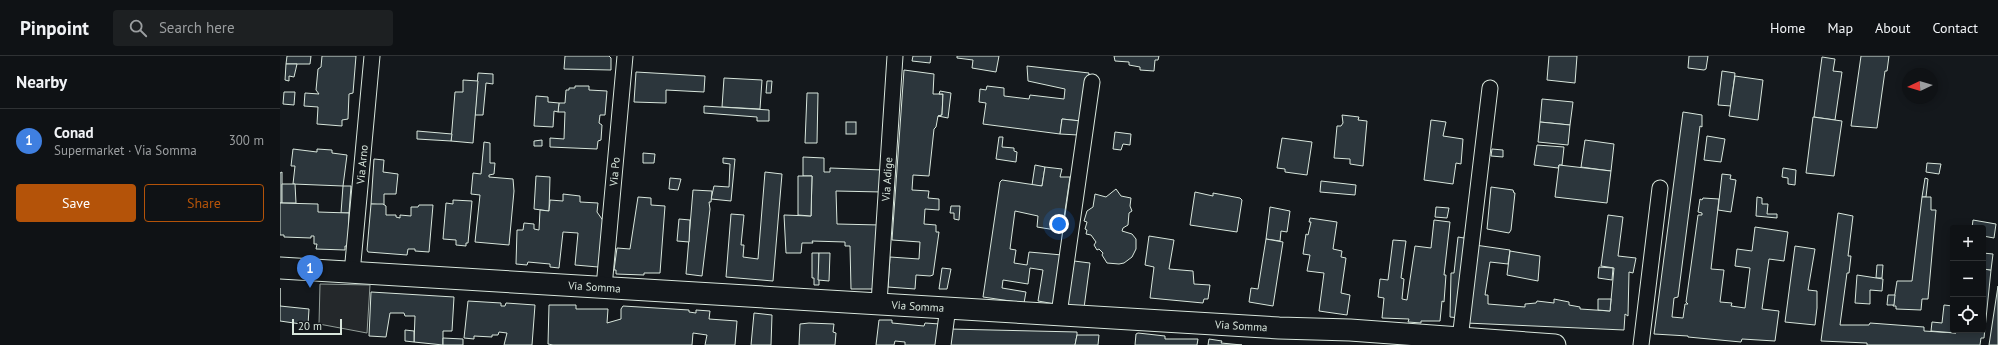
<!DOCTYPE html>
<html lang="en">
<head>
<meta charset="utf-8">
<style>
	:root { --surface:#0f1215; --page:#1d2022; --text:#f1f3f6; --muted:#9b9ea0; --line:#2f3234; --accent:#b45309 }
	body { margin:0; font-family:"PT Sans",sans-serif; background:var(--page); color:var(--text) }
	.controls { position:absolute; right:12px; bottom:12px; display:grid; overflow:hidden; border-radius:4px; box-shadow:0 2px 10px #0003 }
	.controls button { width:36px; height:36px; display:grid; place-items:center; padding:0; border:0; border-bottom:1px solid var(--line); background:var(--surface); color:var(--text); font:20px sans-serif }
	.compass { position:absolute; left:1622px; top:12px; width:36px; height:36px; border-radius:50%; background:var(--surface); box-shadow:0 2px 10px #0003; rotate:266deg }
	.scale { position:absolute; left:12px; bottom:10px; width:50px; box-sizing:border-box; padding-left:4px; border:2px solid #d8e6dc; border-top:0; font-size:11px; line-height:14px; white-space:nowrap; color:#d8e6dc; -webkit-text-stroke:3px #14181c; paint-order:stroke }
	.you { position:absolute; left:779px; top:168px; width:14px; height:14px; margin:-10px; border:3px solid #fff; border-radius:50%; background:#1a73e8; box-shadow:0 0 0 6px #1a73e833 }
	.badge { display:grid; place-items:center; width:26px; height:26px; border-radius:50%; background:var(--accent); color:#fff; font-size:13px; font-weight:700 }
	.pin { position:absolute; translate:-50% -33px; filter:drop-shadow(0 1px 2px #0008) }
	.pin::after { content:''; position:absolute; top:21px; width:14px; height:12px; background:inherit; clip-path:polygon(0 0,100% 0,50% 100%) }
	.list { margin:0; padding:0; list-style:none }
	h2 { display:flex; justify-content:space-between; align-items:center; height:52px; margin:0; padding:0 16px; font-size:17px }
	h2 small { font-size:13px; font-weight:400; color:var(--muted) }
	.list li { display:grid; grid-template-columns:26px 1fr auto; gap:12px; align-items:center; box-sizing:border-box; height:64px; padding:0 16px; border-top:1px solid var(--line) }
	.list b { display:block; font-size:15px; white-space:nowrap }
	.list p { margin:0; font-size:13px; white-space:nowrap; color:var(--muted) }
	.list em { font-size:13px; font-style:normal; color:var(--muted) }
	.actions { display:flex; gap:8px; padding:12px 16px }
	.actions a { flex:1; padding:9px 0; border:1px solid var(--accent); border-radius:4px; text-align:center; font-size:14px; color:var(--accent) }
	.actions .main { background:var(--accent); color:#fff }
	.icon { flex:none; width:22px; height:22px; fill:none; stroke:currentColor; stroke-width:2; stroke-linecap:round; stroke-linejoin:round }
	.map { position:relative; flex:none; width:1718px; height:289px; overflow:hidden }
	header { display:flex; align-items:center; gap:24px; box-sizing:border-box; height:56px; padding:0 20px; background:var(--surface); border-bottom:1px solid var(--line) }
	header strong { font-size:19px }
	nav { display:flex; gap:22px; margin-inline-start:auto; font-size:14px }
	.search { width:280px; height:36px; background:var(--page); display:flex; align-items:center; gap:10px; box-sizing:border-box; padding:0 14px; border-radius:4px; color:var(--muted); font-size:15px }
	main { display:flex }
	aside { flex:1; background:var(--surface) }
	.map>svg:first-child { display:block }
	.parking { fill:#24282b; stroke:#939e99 }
	.building { fill:#2c363c; stroke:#d8e6dc }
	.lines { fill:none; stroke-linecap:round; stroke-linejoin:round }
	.street-casing { stroke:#d8e6dc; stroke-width:17 }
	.secondary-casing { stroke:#d8e6dc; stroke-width:23 }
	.street { stroke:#14181c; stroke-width:15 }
	.secondary { stroke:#14181c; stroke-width:21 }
	.labels { text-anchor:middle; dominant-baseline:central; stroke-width:3; stroke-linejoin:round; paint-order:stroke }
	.street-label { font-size:11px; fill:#d8e6dc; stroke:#14181c }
</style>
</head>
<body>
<header>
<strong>Pinpoint</strong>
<div class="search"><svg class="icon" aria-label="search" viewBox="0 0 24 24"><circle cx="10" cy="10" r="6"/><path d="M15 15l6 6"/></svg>Search here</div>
<nav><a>Home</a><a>Map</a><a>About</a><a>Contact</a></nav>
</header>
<main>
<aside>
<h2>Nearby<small></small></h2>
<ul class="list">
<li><span class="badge" style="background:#3f7fe0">1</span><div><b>Conad</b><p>Supermarket · Via Somma</p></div><em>300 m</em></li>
</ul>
<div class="actions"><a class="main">Save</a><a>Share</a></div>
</aside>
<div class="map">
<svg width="1718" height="289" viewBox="0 0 1718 289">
	<rect width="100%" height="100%" fill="#14181c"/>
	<polygon class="parking" points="40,228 90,229 87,277 39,268"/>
	<g class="building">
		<polygon points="7,0 31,0 30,8 6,8"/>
		<polygon points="42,0 76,0 73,37 69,38 68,63 62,64 62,70 37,68 38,51 24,50 25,37 39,38 36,34 38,13 41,11"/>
		<polygon points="285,0 329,0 331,2 331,14 284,13"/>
		<polygon points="633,0 651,0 650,7 632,5"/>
		<polygon points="677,0 719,0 716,16 692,12 693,4 677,2"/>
		<polygon points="834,0 879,0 878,4 875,4 874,15 860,14 860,11 849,9 849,6 835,5"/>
		<polygon points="1269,0 1297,0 1295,27 1267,24"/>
		<polygon points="1409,0 1428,0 1426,13 1424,14 1408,12"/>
		<polygon points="1581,0 1609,0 1607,15 1605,15 1597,72 1571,70"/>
		<polygon points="1542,1 1555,3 1553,15 1562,16 1555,64 1534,61"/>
		<polygon points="6,8 17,8 14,21 9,20 9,25 5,24"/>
		<polygon points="747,10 809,17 801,65 782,63 780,78 703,68 706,47 699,46 700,33 706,34 707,30 724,32 724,40 749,43 750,39 784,43 785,33 748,25"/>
		<polygon points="624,14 654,18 653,38 663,38 662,59 658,60 656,71 654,73 649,120 633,119 632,134 649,135 648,142 659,143 659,154 645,153 644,168 656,169 656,176 659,176 653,219 650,220 636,219 635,233 608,231 610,201 639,203 640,186 612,184"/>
		<polygon points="1442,15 1455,17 1451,50 1438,49"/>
		<polygon points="356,16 425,20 424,36 386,34 386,47 354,46"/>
		<polygon points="198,17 213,18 213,28 206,27 203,59 195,59"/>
		<polygon points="1455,20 1483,24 1478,64 1449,60"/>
		<polygon points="444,22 482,24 480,53 442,51"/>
		<polygon points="183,24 198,25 193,87 171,85 175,36 183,36"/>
		<polygon points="487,25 492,25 491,37 486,37"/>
		<polygon points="295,30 309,30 309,34 327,35 325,59 320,59 319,67 322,69 321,84 318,85 317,93 270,91 270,82 284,83 285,56 278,56 279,47 285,47 286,34 289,34 289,32 295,32"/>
		<polygon points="660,35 671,37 668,62 658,60 662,59 663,38 659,38"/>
		<polygon points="4,36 15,36 14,49 3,48"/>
		<polygon points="527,37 538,37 537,87 525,87"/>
		<polygon points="256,40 268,41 268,46 279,47 278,56 274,55 273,71 254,70"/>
		<polygon points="1262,43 1293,46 1290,69 1260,66"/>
		<polygon points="424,50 489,54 489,65 477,65 477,61 424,57"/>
		<polygon points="1403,56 1422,59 1422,71 1420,70 1398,241 1394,242 1392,261 1403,262 1405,248 1408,248 1406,246 1418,159 1422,159 1422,157 1418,156 1420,143 1422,144 1423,142 1439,143 1431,213 1444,214 1440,246 1452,247 1451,250 1465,252 1470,212 1455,210 1457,193 1472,195 1475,171 1508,176 1504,205 1489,203 1482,253 1499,255 1495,285 1462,283 1461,286 1408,281 1408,280 1374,278"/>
		<polygon points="1062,59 1079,61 1078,64 1087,65 1083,110 1070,108 1070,103 1054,102 1057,70 1061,70 1063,67"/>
		<polygon points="1533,61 1562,65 1554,120 1526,117"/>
		<polygon points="782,63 801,65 798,79 780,78"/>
		<polygon points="1151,64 1166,66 1163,80 1183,83 1181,108 1176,107 1173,128 1144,124"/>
		<rect x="566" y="66" width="10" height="12"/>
		<polygon points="1260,66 1290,69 1288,89 1258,86"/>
		<polygon points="137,75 172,78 171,85 137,83"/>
		<polygon points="835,76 851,78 850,89 843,88 841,94 833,93"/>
		<polygon points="1427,80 1445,83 1441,106 1424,104"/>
		<polygon points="719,81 723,81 722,91 734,92 734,95 737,96 736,106 716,103"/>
		<polygon points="1002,82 1032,86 1027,119 1005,116 1005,113 997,112"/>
		<polygon points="262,84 262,90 254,90 254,85"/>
		<polygon points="1305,84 1334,88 1331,115 1301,111"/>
		<polygon points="204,86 210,87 210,107 215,107 214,118 209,119 209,121 233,123 234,135 229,189 195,186 200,139 191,138 193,117 201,118"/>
		<polygon points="1257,89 1284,91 1282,109 1279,109 1278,112 1254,109"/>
		<polygon points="13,93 37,96 37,93 52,94 52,97 67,99 63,130 13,128 15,110 11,110"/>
		<polygon points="1212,93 1223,94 1223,101 1211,100"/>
		<polygon points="363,97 375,98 374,107 363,107"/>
		<polygon points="523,101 544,102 544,116 550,116 550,112 603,114 602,136 556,135 557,168 600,169 596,233 571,233 570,190 565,190 565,186 532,185 533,187 522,187 521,197 506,197 504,159 531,160 532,120 523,120"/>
		<polygon points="443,102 455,103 451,145 431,143 434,130 449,131 450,108 443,107"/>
		<polygon points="94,103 104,104 103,116 118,118 116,138 104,138 104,149 91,148"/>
		<polygon points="1647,107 1661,108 1659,118 1646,116"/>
		<polygon points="755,109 765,111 762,130 752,129"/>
		<polygon points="1279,109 1331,115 1327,147 1275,141"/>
		<polygon points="765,111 782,113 780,121 790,121 782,175 757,171 758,160 735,155 730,193 736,194 734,207 747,209 749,196 782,199 775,248 758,245 763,214 750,212 748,228 723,224 722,232 746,236 744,247 703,241 720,126 722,124 762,130"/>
		<polygon points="1503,112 1516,114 1515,129 1508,128 1508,122 1502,121"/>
		<polygon points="2,116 2,147 0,147 0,117"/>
		<polygon points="485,116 502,118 493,225 446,221 451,158 464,159 461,189 464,189 463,201 478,203"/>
		<polygon points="1442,118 1451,119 1450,123 1456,124 1451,156 1438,154"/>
		<polygon points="256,120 270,121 269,155 254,153"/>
		<polygon points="518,120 532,120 531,160 518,159"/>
		<polygon points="390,122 401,123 398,134 389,133"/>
		<polygon points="1645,122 1648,123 1646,141 1642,141"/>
		<polygon points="1041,125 1076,129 1075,139 1040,136"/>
		<polygon points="2,128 15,128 16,147 2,147"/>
		<polygon points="63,130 71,130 69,157 61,157"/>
		<polygon points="1211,131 1233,134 1234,137 1235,137 1231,174 1229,177 1207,173"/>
		<polygon points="836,133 841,140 851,142 850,150 852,155 849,157 848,169 843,172 842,175 852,178 856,183 856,193 852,201 844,207 839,208 827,207 822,199 823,197 819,193 817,194 814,189 816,186 811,179 806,178 807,174 805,173 807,166 804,165 807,155 813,151 815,138 826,141"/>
		<polygon points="413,134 432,135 431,146 429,146 430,153 422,220 406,218"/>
		<polygon points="915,136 933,140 933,137 960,142 962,144 957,176 910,169"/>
		<polygon points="283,138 300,140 300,146 318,147 317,156 324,166 320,207 318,211 295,209 298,177 283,176 279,212 270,211 270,208 248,206 247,209 236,208 237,174 243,174 244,167 254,168 254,173 259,174 260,154 269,155 270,144 283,145"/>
		<polygon points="358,141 371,142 371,149 385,150 380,217 364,217 364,219 336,218 336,214 334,214 337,192 350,193"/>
		<polygon points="1477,141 1482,142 1482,148 1488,148 1487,158 1497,158 1497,162 1476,160"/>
		<polygon points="1642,141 1651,141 1651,154 1656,154 1648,243 1642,243 1641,254 1616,253 1616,250 1613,250 1617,225 1632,225"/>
		<polygon points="173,144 192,145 188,187 186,187 186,190 176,189 176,184 163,183 166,147 173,148"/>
		<polygon points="0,147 38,148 38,156 69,157 68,190 65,190 65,194 36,193 37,188 34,188 34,180 31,180 31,182 4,181 4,179 0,179"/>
		<polygon points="91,148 103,148 106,150 106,159 116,159 116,161 120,162 120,159 131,160 131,151 138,151 139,149 153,149 149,196 135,195 135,193 128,193 127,199 88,196 87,194"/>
		<polygon points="671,150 680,150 679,164 674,163 674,157 670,157"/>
		<polygon points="990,151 1010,155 1007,176 1001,175 1000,185 986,183"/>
		<polygon points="1156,151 1169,152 1167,162 1155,161"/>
		<polygon points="1558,157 1573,160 1568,200 1571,200 1569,217 1567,217 1560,269 1589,269 1590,267 1644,271 1644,275 1676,277 1677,274 1703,274 1703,213 1711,214 1704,282 1701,282 1700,289 1587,289 1587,287 1541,285"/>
		<polygon points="1328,159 1343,161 1338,200 1356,202 1353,217 1349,216 1348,260 1345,258 1344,274 1186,267 1195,189 1230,194 1228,208 1210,206 1205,239 1208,239 1208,248 1245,251 1245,248 1256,247 1257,245 1274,247 1274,243 1289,246 1289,249 1300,251 1300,253 1330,255 1334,212 1321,210"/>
		<polygon points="1030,162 1057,166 1053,193 1062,195 1061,201 1066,202 1061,237 1070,239 1067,259 1039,255 1044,217 1027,215 1030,199 1023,198 1026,178 1028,179 1031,166 1029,166"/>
		<polygon points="399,163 410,164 409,186 397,185"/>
		<polygon points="1154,164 1170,166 1164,219 1166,219 1164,246 1162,245 1160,265 1141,265 1141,267 1128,266 1129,263 1102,262 1104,242 1098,241 1100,223 1108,224 1113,184 1126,185 1121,222 1124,223 1122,243 1127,244 1135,190 1151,192"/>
		<polygon points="1693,164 1716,168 1714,182 1703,180 1703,172 1692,172"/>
		<polygon points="1185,176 1188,176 1180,262 1170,261 1171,217 1174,217 1178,181 1184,182"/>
		<polygon points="869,180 894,184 889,213 913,215 914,228 930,229 928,243 924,243 923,247 870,242 874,211 865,209"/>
		<polygon points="986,183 1003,186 993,250 969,246 971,232 978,233"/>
		<polygon points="1515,190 1535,193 1528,234 1537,235 1537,252 1535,269 1505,266"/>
		<polygon points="1230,195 1260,200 1258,225 1227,219"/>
		<polygon points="532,197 539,197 539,229 534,229 534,222 532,222"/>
		<polygon points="539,197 550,197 549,225 538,224"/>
		<polygon points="1703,197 1713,198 1711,214 1703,213"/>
		<polygon points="794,205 810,207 804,252 787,250"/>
		<polygon points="1597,209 1603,209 1602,222 1596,222"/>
		<polygon points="1319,211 1333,212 1332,224 1318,222"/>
		<polygon points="662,212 671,213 667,233 659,233"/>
		<polygon points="1577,219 1603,223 1602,235 1590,234 1590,248 1575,247"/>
		<polygon points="1718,230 1718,289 1709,289"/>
		<polygon points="0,232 0,250 29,253 28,269 0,265"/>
		<polygon points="91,236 174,241 172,275 163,275 163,289 134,286 135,260 125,260 124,257 110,257 106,281 89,280"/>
		<polygon points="1608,239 1615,239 1614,249 1607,249"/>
		<polygon points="1318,243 1331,243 1330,255 1318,254"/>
		<polygon points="188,245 221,247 221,250 225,250 226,247 255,249 252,289 224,289 227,277 219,276 218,279 212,279 212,281 194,280 194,283 184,282"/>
		<polygon points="269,249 296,249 296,253 328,253 327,267 341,263 341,253 343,250 409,254 409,256 416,257 416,254 430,255 429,263 457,265 455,289 425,289 427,279 413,277 412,289 273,289 268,288"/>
		<polygon points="1664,249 1673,250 1673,274 1677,274 1676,277 1651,275 1652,266 1662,267"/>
		<polygon points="474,257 492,259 491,289 471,289"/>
		<polygon points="599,264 612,264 612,267 644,270 645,267 660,268 660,289 625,289 625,286 615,285 614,289 596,289"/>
		<polygon points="529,267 554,268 553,276 556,277 555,289 519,289 520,268"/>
		<polygon points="669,273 797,276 797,279 795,289 669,289"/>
		<polygon points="125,274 134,275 134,286 125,285"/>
		<polygon points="858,277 885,280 885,283 918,283 917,289 855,289 856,278"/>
		<polygon points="797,279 819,279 818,289 795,289"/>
		<polygon points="163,282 183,283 183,289 163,289"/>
		<polygon points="929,283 942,285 941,287 962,289 928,289"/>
	</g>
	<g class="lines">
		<g class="street-casing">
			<g id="street">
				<path id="s1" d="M72,217L92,0"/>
				<path id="s2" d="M324,231L345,0"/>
				<path id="s3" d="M599,247L615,0"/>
				<polyline points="779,258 812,26"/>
				<polyline points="1180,283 1210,32"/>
				<polyline points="663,289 668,251"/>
				<polyline points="1361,289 1380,132"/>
			</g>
		</g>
		<g class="secondary-casing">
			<g id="secondary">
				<path id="s4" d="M0,212L999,272L1070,274L1275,289"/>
			</g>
		</g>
		<use href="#street" class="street"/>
		<use href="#secondary" class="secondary"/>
	</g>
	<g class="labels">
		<g class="street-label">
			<text stroke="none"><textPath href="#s1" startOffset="109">Via Arno</textPath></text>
			<text stroke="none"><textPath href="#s2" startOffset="116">Via Po</textPath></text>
			<text stroke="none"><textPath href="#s3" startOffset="124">Via Adige</textPath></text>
			<text stroke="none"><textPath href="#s4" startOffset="315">Via Somma</textPath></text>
			<text stroke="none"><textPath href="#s4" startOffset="639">Via Somma</textPath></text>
			<text stroke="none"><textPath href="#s4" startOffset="963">Via Somma</textPath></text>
		</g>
	</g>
</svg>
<div class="controls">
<button>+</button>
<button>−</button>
<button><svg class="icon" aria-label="locate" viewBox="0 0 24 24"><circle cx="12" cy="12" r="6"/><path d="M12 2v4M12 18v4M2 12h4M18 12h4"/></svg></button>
</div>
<svg class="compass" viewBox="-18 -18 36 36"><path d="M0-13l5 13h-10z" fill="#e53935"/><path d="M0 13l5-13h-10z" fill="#9b9ea0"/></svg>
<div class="scale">20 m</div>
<div class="you"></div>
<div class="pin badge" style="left:30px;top:232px;background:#3f7fe0">1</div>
</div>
</main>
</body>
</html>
